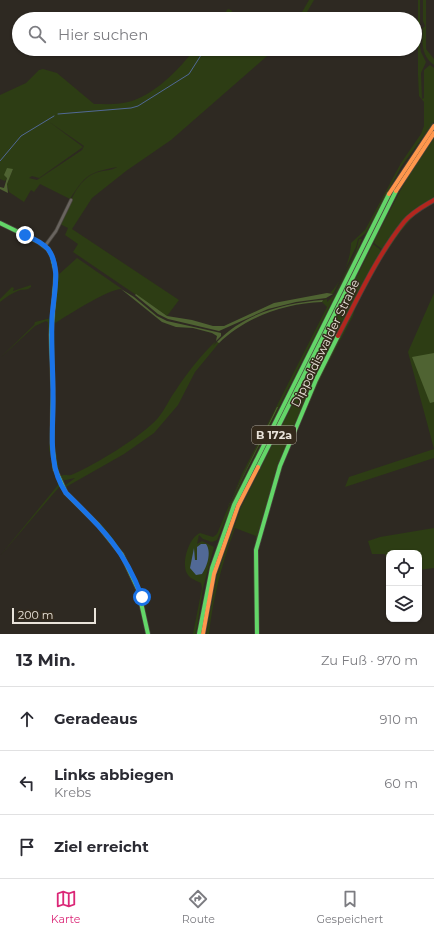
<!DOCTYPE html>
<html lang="de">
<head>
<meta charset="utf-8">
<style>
	:root { --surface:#fff; --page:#f7f7f7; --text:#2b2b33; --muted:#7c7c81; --line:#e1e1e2; --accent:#db2777 }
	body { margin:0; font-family:Montserrat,sans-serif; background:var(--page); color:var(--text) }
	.controls { position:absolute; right:12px; bottom:12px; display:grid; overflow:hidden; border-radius:8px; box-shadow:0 1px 3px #0004 }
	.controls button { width:36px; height:36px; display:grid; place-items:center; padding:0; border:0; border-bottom:1px solid var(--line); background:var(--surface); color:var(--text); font:20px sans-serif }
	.scale { position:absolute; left:12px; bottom:10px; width:84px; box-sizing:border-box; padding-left:4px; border:2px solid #e9e3da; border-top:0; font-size:11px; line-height:14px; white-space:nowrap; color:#e9e3da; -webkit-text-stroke:3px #342a1c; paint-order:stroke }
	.stop { position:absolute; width:12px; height:12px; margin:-9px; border:3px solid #1a73e8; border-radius:50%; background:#fff }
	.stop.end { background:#1a73e8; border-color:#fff; box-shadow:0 1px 4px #0008 }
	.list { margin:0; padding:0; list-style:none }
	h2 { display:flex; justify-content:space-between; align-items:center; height:52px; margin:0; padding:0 16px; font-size:17px }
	h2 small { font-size:13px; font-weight:400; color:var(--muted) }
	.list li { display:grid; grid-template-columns:26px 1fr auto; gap:12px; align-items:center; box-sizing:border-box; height:64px; padding:0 16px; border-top:1px solid var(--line) }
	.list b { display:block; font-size:15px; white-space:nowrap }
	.list p { margin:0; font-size:13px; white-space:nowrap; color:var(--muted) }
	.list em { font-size:13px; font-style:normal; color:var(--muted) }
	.icon { flex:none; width:22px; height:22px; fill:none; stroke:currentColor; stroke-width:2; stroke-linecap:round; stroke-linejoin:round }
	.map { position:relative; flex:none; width:434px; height:634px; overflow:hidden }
	.search { position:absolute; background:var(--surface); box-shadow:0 1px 3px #0004; left:12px; right:12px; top:12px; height:44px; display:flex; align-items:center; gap:10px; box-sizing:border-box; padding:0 14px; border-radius:22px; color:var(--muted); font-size:15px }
	.sheet { height:244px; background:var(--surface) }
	nav { display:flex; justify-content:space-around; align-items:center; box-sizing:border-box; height:56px; border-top:1px solid var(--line); background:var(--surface); font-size:11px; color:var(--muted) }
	nav a { display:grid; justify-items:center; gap:2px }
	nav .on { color:var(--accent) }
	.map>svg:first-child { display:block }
	.green { fill:#2d3d14; fill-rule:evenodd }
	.forest { fill:#4f6332 }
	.water { fill:#516996 }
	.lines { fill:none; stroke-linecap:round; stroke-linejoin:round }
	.stream { stroke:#516996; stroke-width:1 }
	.street-casing { stroke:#48443d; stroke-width:4 }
	.fast-casing { stroke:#48443d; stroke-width:5.5 }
	.slow-casing { stroke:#48443d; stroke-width:5.5 }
	.jam-casing { stroke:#48443d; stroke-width:5.5 }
	.street { stroke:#69645f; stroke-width:2.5 }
	.fast { stroke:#63d668; stroke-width:4 }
	.slow { stroke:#ff974d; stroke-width:4 }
	.jam { stroke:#b3261e; stroke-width:4 }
	.route { stroke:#1a73e8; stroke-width:5 }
	.labels { text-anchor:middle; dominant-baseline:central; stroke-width:3; stroke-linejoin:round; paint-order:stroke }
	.shield { fill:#342a1c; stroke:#b3aca1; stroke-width:1 }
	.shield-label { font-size:11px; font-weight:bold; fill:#e9e3da }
	.street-label { font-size:12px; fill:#e9e3da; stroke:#342a1c }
</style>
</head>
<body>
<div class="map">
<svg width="434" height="634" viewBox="0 0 434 634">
	<rect width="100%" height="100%" fill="#2e2922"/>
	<g class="green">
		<polygon points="309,0 314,0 303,19 298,19"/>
		<path d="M418,0H420V46L421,52L426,62L421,73L422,99L424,98V70L430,65L434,68V122L401,167L366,233L358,239L356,247L333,294L330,293C342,282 351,258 351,243L365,230L401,163L421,134L424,126V102L419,96L418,75Z"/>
		<path d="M423,0H426V49L434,59V65C421,55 422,43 423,28L425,26L423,21Z"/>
		<polygon points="228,9 231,10 238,19 220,19"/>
		<path d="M195,49H261L265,54L270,49H275L171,140L126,171L92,198L72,229L179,300L167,316L73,252L78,244L65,235L68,228L60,224C68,207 76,182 93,174C101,170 112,171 117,167C88,173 86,174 70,199L40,184L34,192L31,190L24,202L9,192L7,184L13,169L5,181L0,179V95L26,83L39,70L43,69L57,73L94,104C105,104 117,105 128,102C154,96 179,69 195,49ZM48,121L84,146L82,150L37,180L29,178L32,176L39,178L83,147Z"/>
		<path d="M434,138V198C412,211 397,229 383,250L374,243L376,237L407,178Z"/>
		<polygon points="434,201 414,216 401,231 375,269 356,305 353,316 322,375 287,453 263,530 280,471 320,374 368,280 406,222"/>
		<path d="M359,239H362L357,252L246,473L217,540L212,542L203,539L199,535L197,544L202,541L214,547L203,588L196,634H193L202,588L201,583C197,581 191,579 188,575C180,565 189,537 200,533L213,537L217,534L242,474L327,307L322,302L323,300L327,299V302L335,294L356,251ZM277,407L229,507L228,506Z"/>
		<path d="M373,244L382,251L365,279L326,358L272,488L258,534L255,552V634L253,564L256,536L235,528C222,563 213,597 209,634H206L217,575L241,507Z"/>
		<path d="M77,258L122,289C110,288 66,316 54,324L55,403L54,442L60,476C64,474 67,476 71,475C95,465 141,437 158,418C165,410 169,399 176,390C187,373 201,355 216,341L213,346L217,342L219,343L195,372L178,405L154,433L124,454L66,487C67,498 96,518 104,527C127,554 141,583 148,617L138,582L126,558L103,527L75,502L63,487L75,478L61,481L55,462L53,443L54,403L53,317L56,277Z"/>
		<path d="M31,285V287C27,291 25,289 20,290C12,293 6,297 0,302V299L12,287L14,288L13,291Z"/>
		<polygon points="434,293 434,458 345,487 349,477 434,449 408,352"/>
		<polygon points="51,318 52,403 50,443 60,486 0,556 58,485 49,449 51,404 48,322 46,321 35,326 0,358 34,325 35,322"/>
		<polygon points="434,528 434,568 419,570 419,553 389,553 389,563 385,554 372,554 368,541 380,537"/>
	</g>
	<g class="forest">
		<polygon points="7,168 13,169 7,184 8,193 0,189 0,187 4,188 7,178 4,175"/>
		<polygon points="121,289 134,297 157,316 167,321 221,333 221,336 216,341 217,336 212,333 193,328 176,327 162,322"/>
		<polygon points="327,293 333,294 326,298 296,302 268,309 219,331 168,319 158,314 135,295 136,294 167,316 192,320 213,326 224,326 274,303"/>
		<path d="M323,300L322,302C286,303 245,317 219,343L217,342C244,313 285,303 323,300Z"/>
		<polygon points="434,353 434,402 430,403 412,357"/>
		<polygon points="277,407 278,407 228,507"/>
	</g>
	<path class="water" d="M201,544H206C212,552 207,567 202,574L196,575L190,568L194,548L195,560H197V547Z"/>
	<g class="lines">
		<g class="stream">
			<polyline points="58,114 131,108 138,106 189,74 205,49"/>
			<polyline points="0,161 21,136 54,116"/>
		</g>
		<g class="street-casing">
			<polyline id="street" points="45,246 56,231 71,200"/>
		</g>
		<g class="fast-casing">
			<g id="fast">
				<polyline points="0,223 39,242 48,249 52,256 56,273 51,335 53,390 52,443 55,469 66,493 98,525 122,555 138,589 148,634"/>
				<polyline points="258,467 396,191"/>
				<polyline points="199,634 212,568 234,505 389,194"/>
				<polyline points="257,634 256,550 280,466 316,380 338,336"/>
			</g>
		</g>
		<g class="slow-casing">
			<g id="slow">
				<polyline points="396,191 434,133"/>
				<polyline points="389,194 434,126"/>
				<polyline points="203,634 214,574 238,506 258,467"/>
			</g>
		</g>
		<g class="jam-casing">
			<path id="jam" d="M338,336C358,298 377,256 404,222C412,212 424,206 434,200"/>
		</g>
		<use href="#street" class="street"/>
		<use href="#fast" class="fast"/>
		<use href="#slow" class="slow"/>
		<use href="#jam" class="jam"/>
	</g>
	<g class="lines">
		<path class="route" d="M25,235C32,238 43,243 48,249C62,268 53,297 52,318C51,344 53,369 53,395C54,427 46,464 66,493C102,528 124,549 142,597"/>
	</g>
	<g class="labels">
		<rect class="shield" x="252" y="426" width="44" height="18" rx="3"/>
		<g class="shield-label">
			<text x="274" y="435">B 172a</text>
		</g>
		<g class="street-label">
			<text transform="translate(325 343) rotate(-64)">Dippoldiswalder Straße</text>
		</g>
	</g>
</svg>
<div class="controls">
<button><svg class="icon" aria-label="locate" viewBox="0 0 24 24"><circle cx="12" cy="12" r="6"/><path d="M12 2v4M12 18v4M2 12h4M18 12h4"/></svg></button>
<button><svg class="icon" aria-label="layers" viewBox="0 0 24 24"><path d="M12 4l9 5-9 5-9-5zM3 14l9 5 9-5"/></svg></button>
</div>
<div class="scale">200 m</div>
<div class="stop" style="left:142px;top:597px"></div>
<div class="stop end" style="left:25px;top:235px"></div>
<div class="search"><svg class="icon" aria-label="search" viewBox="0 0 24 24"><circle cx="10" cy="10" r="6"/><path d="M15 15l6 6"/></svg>Hier suchen</div>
</div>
<section class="sheet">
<h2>13 Min.<small>Zu Fuß · 970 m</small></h2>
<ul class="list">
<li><svg class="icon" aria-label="ahead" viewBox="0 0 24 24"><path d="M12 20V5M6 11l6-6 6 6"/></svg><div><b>Geradeaus</b></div><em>910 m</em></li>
<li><svg class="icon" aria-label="left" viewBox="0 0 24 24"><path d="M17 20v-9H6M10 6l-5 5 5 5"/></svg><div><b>Links abbiegen</b><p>Krebs</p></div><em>60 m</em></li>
<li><svg class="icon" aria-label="arrive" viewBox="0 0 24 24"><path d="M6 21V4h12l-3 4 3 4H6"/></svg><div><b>Ziel erreicht</b></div></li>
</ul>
</section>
<nav>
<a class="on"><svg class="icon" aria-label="map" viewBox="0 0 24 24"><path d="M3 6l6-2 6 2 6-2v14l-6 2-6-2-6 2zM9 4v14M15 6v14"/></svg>Karte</a>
<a><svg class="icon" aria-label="directions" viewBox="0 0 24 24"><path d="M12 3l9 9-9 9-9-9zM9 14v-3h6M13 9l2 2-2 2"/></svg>Route</a>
<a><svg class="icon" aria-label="saved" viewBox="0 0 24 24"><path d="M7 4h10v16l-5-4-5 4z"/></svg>Gespeichert</a>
</nav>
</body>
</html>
